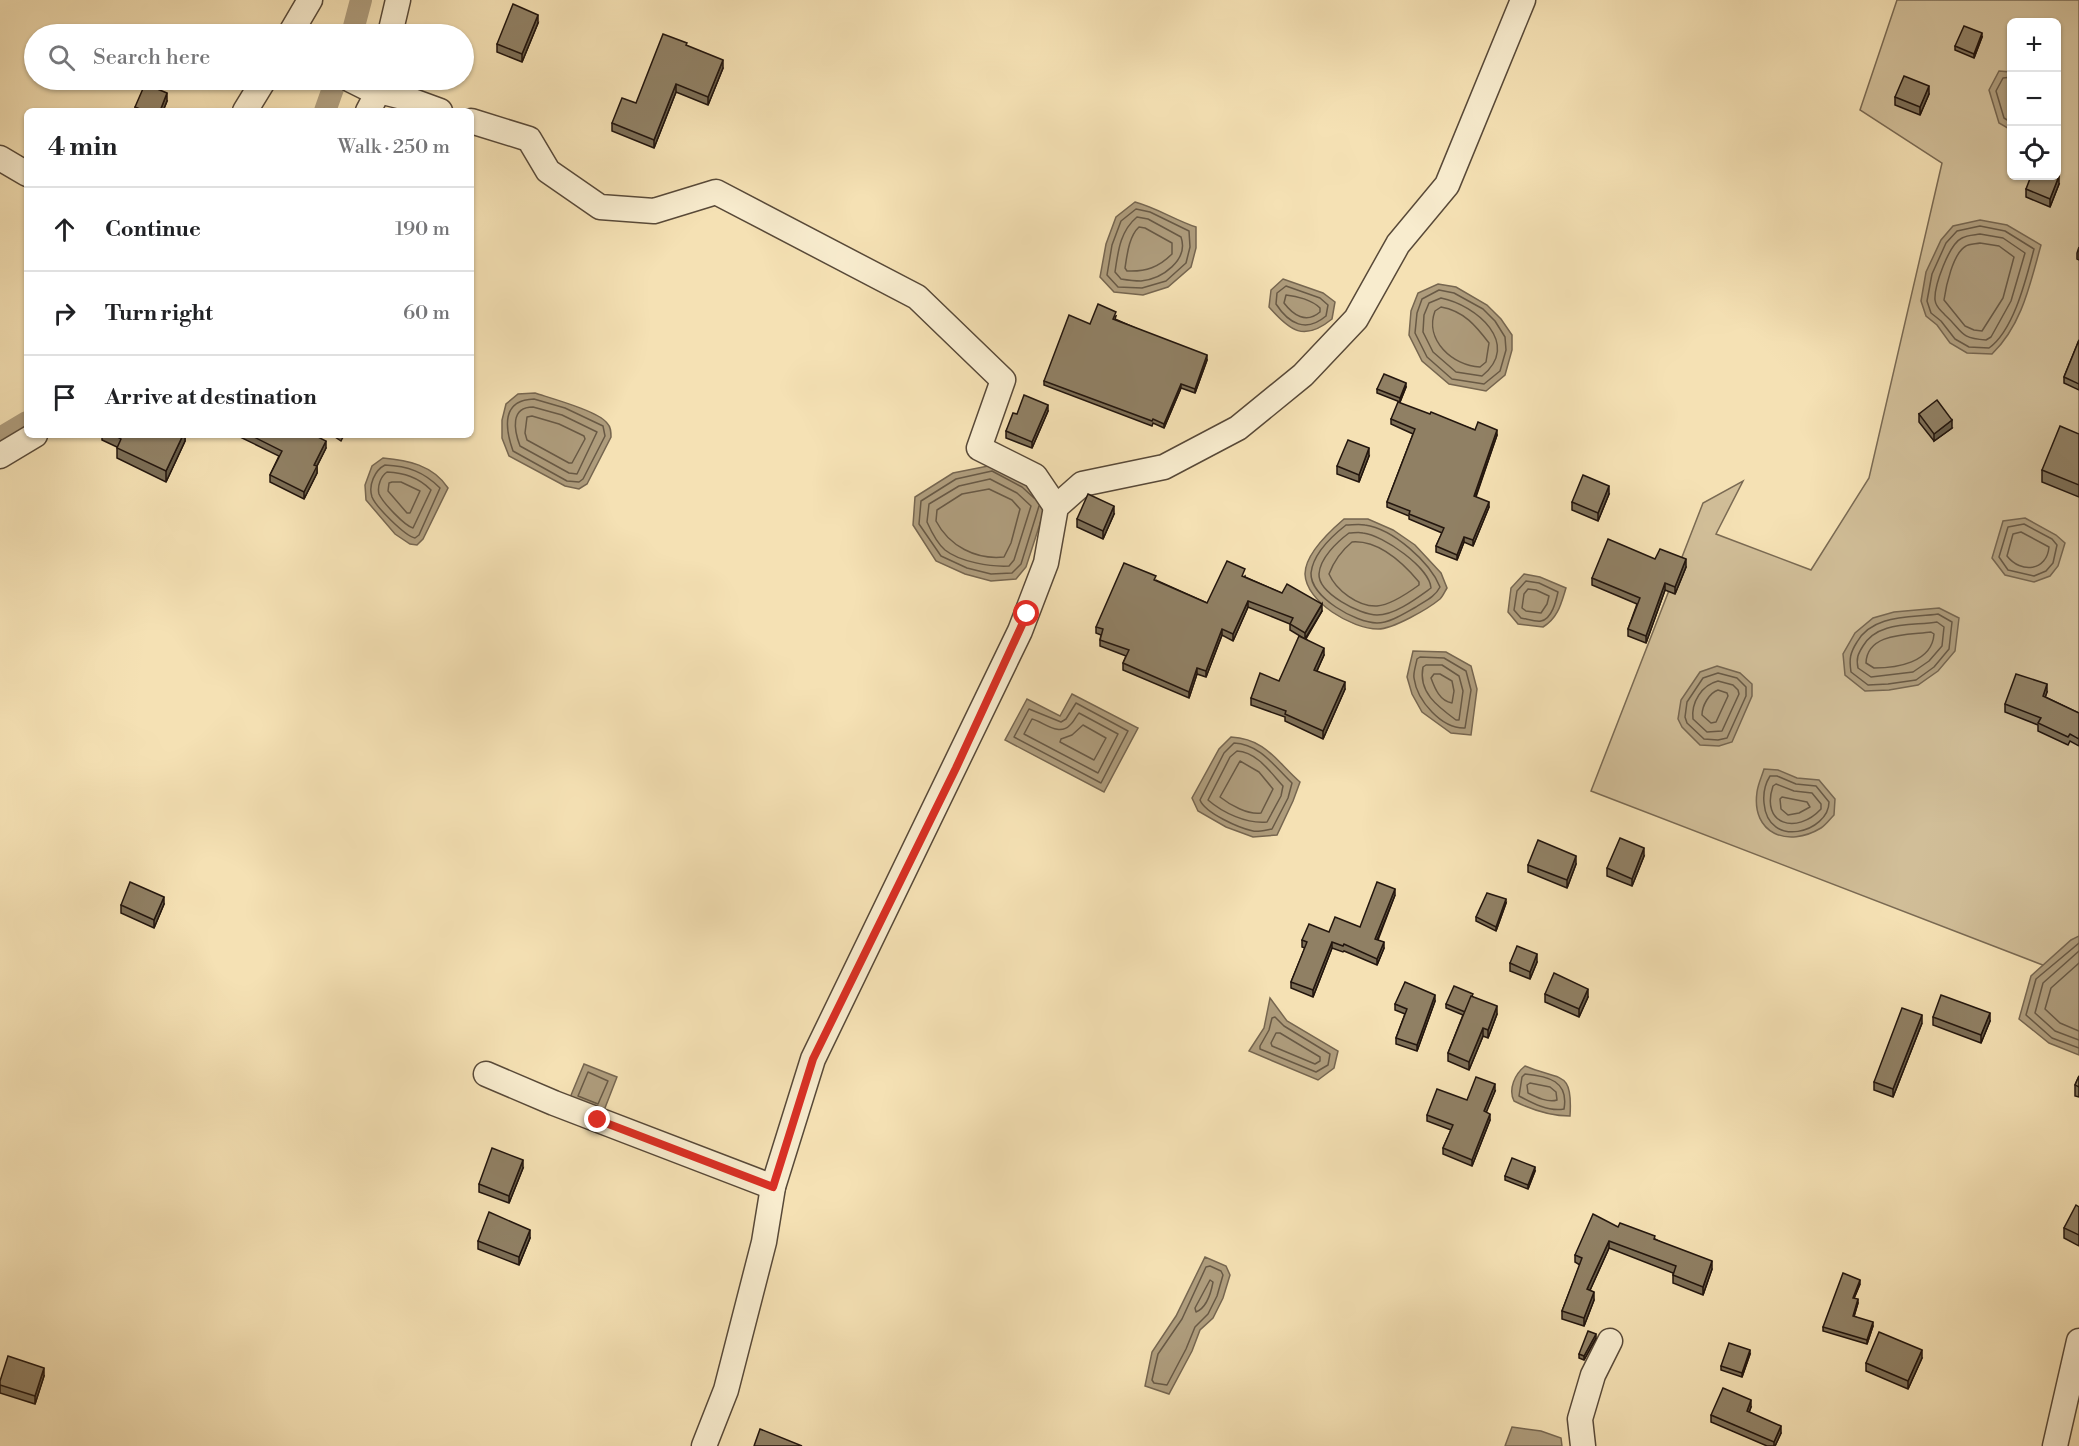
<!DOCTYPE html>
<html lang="en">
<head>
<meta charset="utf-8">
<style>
	:root { --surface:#fff; --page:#f6f6f6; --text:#202124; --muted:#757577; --line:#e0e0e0 }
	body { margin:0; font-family:"Libre Bodoni",serif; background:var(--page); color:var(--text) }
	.controls { position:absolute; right:18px; top:18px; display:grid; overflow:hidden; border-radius:9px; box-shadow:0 2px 4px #0004 }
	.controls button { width:54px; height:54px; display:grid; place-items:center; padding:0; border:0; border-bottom:2px solid var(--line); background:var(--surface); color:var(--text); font:30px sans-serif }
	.stop { position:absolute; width:18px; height:18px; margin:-14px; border:4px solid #d93025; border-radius:50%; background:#fff }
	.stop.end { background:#d93025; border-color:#fff; box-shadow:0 2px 6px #0008 }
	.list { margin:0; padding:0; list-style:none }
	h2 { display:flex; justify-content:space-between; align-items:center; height:78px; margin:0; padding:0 24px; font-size:26px }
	h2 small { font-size:20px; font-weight:400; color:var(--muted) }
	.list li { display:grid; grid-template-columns:39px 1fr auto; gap:18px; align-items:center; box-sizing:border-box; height:84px; padding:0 24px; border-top:2px solid var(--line) }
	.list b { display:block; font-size:22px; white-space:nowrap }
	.list em { font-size:20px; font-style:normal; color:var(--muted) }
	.icon { flex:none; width:33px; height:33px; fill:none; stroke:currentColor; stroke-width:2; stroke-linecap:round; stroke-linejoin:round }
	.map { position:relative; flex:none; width:2079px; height:1446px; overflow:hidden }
	.search { position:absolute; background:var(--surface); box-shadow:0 2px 4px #0004; left:24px; top:24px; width:450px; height:66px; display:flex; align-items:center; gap:15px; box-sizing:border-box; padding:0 21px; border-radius:33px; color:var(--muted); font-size:22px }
	.panel { position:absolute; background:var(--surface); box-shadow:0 2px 4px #0004; left:24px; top:108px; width:450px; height:330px; border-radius:9px }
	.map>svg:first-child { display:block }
	.green { fill:#d1be98; stroke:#7a6a53; stroke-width:1.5; fill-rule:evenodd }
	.water { fill:#ae9c7c; stroke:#766650; stroke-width:1.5 }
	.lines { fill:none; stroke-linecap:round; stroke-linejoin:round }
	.shore { stroke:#685945; stroke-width:1.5 }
	.canal { stroke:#ae9c7c; stroke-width:22 }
	.minor-casing { stroke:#584938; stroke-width:27 }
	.minor { stroke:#f8ecce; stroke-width:24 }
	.wall { fill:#7c6e56; stroke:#23160e; stroke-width:1.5 }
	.shaded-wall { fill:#655a46; stroke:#23160e; stroke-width:1.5 }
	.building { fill:#908064; stroke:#23160e; stroke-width:1.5 }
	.route { stroke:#d93025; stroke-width:8 }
</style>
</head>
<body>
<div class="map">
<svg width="2079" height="1446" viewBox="0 0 2079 1446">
	<rect width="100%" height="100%" fill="#f5e1b4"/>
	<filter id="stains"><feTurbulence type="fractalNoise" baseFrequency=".00333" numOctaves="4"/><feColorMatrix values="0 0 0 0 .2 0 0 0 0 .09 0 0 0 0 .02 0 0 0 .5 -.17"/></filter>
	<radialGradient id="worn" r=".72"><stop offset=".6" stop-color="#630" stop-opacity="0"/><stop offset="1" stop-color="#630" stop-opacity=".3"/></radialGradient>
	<path class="green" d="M1897,0H2079V979L1591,791L1703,503L1743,481L1716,534L1811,570L1869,478L1942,163L1860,110ZM2012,22H2056V176H2012Z"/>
	<g class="water">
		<polygon points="1999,71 2011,72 2011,130 1999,123 1989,90"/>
		<path d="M1135,202C1157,208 1175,220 1196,227V248L1191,267L1168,287L1143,295L1114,292L1100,277L1106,244L1116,217Z"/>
		<path d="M1980,220L2007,225L2041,245C2030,284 2022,325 1992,354L1967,353L1950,343L1937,325L1926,316L1921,301L1926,272L1941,240L1953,226Z"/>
		<path d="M1283,279L1323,293L1335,302L1332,319C1304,342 1290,331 1269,307L1271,290Z"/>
		<polygon points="1438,284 1456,287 1487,305 1501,319 1512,335 1512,350 1505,375 1486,391 1449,384 1422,361 1409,335 1411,311 1418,293"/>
		<path d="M535,393C550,398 598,411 607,423C611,427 611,432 611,437L587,484L579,489L565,486L509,456L502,438V420L506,404L518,394Z"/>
		<path d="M383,458C407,460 433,465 448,488L423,539L417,545L410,544L395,534L366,500L365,485L372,466Z"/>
		<polygon points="993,465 1025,482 1047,502 1026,567 1016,579 991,581 965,574 936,561 913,525 915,497 953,473"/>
		<polygon points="2025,518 2056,535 2065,543 2058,566 2050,576 2034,582 2005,575 1992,558 2003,521"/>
		<path d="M1344,519H1368L1393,530L1415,545L1441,573L1447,588C1445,591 1443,596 1440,599C1428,609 1393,629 1378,629C1352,629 1306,602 1305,574C1305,554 1330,531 1344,519Z"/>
		<path d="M1524,574L1540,577L1566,588C1561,604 1558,618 1543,627L1518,624L1508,612L1511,588Z"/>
		<polygon points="1939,608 1959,618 1955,651 1938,671 1918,685 1889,690 1865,691 1845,675 1843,654 1855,633 1873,618 1894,612"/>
		<polygon points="1413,651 1446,652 1471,666 1477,689 1471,735 1451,733 1422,712 1412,694 1407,677"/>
		<polygon points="1717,666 1740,673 1752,684 1752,696 1732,742 1719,746 1700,745 1682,727 1678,719 1681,700 1700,672"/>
		<polygon points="1072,694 1138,728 1104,792 1005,740 1027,699 1060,716"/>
		<path d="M1231,737C1266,739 1276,761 1300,782L1293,801L1277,835L1253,837L1226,827L1198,811L1192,798L1219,749Z"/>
		<path d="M1764,769L1778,770L1797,778L1819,780L1835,799L1834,815C1830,819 1826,825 1821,828C1788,848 1751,834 1757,792C1758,784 1762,776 1764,769Z"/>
		<polygon points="2079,936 2079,1055 2049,1043 2019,1019 2031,976 2071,940"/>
		<polygon points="1270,998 1287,1021 1338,1051 1334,1068 1318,1080 1249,1051 1264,1028"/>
		<polygon points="584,1064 617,1077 603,1113 569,1100"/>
		<path d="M1525,1066C1560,1081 1573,1069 1570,1116C1549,1116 1532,1110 1514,1101C1508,1089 1515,1074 1525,1066Z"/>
		<polygon points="1205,1257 1226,1266 1230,1275 1223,1298 1213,1318 1200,1330 1192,1351 1169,1394 1145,1386 1152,1352 1176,1316"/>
		<polygon points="1512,1427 1541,1431 1561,1438 1562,1446 1505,1446"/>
	</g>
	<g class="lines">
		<g class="shore">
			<polyline points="2012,77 2003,78 1996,91 2004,118 2012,123"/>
			<polygon points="1136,209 1150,212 1189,231 1190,247 1186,263 1166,281 1142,288 1118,287 1107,275 1112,245 1121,221"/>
			<path d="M1137,217L1148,219L1181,237C1189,260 1162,279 1141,281C1135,281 1127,280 1121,279L1115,272C1118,252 1120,231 1137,217Z"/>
			<path d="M1980,226L2005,231L2034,249C2026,279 2014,330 1989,348L1969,347L1955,339L1941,321L1931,313L1927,301L1932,274L1946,243L1957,231Z"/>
			<path d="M1139,227L1145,228L1172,243V254C1159,267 1146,272 1127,271L1125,268C1127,255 1129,236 1139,227Z"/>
			<path d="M1980,234L2003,238L2025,253L2011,301L1991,337L1986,340C1958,338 1963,331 1945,315C1941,310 1936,308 1935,300C1934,286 1949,244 1962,238C1967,235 1974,235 1980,234Z"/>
			<path d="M1980,243L1999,246L2014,257L2003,298L1982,331L1974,330L1965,326L1944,300C1946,286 1953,253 1966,246C1969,244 1976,244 1980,243Z"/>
			<path d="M1286,286L1320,298L1328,305L1326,316C1306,333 1289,324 1276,304L1277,293Z"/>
			<polygon points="1439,290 1454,293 1483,309 1495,321 1505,337 1506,350 1500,371 1484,384 1452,379 1427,357 1415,333 1417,313 1422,299"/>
			<path d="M1286,295C1297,296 1312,300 1320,308V312C1306,324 1293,315 1284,303Z"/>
			<path d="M1441,298C1476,305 1522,344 1482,376L1456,372L1433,352L1423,332L1424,315L1429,303Z"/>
			<path d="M1441,307C1464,311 1476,326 1489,343L1486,362L1480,367C1453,366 1424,340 1435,311Z"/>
			<path d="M534,399L565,408L603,426L605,436L583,479L579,482L567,481L513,451C505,428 501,400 534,399Z"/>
			<path d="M533,407L562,415L597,432L577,474L569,473L520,446C514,430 510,407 533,407Z"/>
			<polygon points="532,416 559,424 584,436 585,439 572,463 569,463 527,440 525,433 527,417"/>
			<path d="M385,465C408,466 424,472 440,488L419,535L415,538C405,536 376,507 372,497C368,485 375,470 385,465Z"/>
			<path d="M387,472C404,473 418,477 431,490L413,528C405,526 383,503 379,494C377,486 381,476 387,472Z"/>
			<path d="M990,479L1017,493L1031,506L1014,560L1009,566C991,567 960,562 945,550C938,544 931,531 927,522L929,504L959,486Z"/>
			<polygon points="392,482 401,482 420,491 410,513 407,513 388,491 389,483"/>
			<path d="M989,489L1012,500L1020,509L1011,543L1004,557C976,560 949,546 936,521L937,510L962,494Z"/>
			<polyline points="1034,498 1022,487 992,471 956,479 921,501 919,524 941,556 967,568 991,574 1012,573 1021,564 1039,506"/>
			<polygon points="2024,524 2052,539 2057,545 2053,563 2046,571 2034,576 2008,570 1999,557 2008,527"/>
			<path d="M1346,525C1352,525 1359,524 1365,525C1393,529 1430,562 1440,587C1435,597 1425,601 1416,607C1405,613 1390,623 1377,623C1356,623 1310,597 1311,573C1313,554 1332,536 1346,525Z"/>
			<path d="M2021,532L2049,547C2047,571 2021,574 2007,556L2013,534Z"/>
			<path d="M1349,533C1353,533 1359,532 1363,533C1383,535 1430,568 1431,588C1417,598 1395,615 1377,615C1360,615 1318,593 1319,574C1320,558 1337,542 1349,533Z"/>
			<path d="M1352,542C1378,540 1403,563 1419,582V585C1408,593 1391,605 1377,606C1358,607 1336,590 1329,574C1334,561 1341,551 1352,542Z"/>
			<path d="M1526,581L1539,583L1558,592C1556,601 1552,619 1541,621C1536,622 1527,619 1521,618L1514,610L1517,591Z"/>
			<polygon points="1528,589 1536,590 1549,596 1547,604 1541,613 1526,611 1522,608 1524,594"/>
			<path d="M1938,614L1952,622L1949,649L1934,667L1916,680L1888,684L1868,685L1851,672C1849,659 1850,653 1857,642C1873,614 1911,618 1938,614Z"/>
			<path d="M1937,622L1944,627L1942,646L1929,661L1913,672L1871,677L1858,668C1856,658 1858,654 1863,646C1878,621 1912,626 1937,622Z"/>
			<path d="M1931,632L1934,634C1932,663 1896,668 1874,668L1866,663C1867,632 1910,635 1931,632Z"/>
			<path d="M1420,657L1444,658L1466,671L1471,690L1465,728C1442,729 1417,701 1414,678C1413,673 1416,665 1417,659Z"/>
			<path d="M1426,665H1442L1459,676L1463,691L1459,720H1456C1437,706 1418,692 1423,667Z"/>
			<polygon points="1718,673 1737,678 1746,687 1746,696 1727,738 1718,740 1704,739 1687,723 1685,717 1687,702 1703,678"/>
			<path d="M1434,674H1440L1452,681L1454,691L1452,703C1440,701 1435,689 1431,678Z"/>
			<path d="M1718,681L1733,685L1738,690L1739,694L1722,731L1707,732L1693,719C1691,702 1702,685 1718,681Z"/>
			<path d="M1718,690L1727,693L1728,696L1716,722L1711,723L1702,715C1702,706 1709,693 1718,690Z"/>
			<polygon points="1076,703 1128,731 1101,783 1014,737 1029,709 1061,722 1066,719"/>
			<path d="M1079,713L1118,734L1098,773L1024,734L1032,719C1044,722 1059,737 1070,725C1074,722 1076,716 1079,713Z"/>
			<polygon points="1083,725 1106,738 1094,760 1060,742 1061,739 1072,735"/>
			<path d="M1234,743C1260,744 1275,767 1292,783L1288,798L1272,829C1266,830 1258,832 1253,831C1239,828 1205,813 1200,800L1224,753Z"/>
			<path d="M1237,751C1257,752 1271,773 1283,786L1281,796L1267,822C1247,824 1223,813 1208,800L1230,757Z"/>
			<path d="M1240,761L1259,772L1273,789L1261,813C1248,815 1230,805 1220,797Z"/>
			<path d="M1770,776H1777L1796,784L1816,786L1829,802C1829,832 1768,850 1764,803C1763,793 1765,784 1770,776Z"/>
			<path d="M1776,784L1794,791L1812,793L1821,804V809C1797,835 1760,825 1773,786Z"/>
			<polygon points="1782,797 1807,802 1810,807 1799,813 1788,815 1781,809 1780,799"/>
			<polyline points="2079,943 2036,979 2026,1015 2052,1038 2079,1048"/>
			<polyline points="2079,951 2043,983 2035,1013 2055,1031 2079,1040"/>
			<polyline points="2079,963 2051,988 2045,1009 2060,1023 2079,1031"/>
			<polygon points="1275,1017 1284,1026 1330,1054 1328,1065 1316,1072 1260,1049 1260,1046 1269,1030 1272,1018"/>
			<polygon points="1276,1033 1280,1033 1320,1057 1320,1061 1315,1064 1272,1046 1271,1043"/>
			<polygon points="588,1072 608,1081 598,1104 578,1096"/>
			<path d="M1525,1074C1548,1076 1569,1081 1564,1109C1549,1112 1532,1103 1519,1096L1522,1077Z"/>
			<path d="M1530,1083L1550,1087L1556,1092L1557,1100C1548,1103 1536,1097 1528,1093L1527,1085Z"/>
			<polygon points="1210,1266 1221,1271 1223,1275 1217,1296 1208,1314 1195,1327 1186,1349 1167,1385 1154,1383 1152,1380 1158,1354 1182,1319 1206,1267"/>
			<path d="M1210,1280L1213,1282C1211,1293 1206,1308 1196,1312L1195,1308Z"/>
		</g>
		<g class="canal">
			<polyline points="352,34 361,0"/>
			<polyline points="325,111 336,80"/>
			<polyline points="0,438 27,422"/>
		</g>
		<g class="minor-casing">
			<g id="minor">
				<polyline points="290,34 310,0"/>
				<polyline points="390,34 398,0"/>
				<polyline points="351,80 367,88 399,96 440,111"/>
				<polyline points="245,111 264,80"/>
				<polyline points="368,111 379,90 381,80"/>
				<polyline points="471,121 529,139 548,171 600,207 654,211 716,192 917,297 1003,380 979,448 1035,476 1056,507"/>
				<polyline points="0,158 27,174"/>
				<polyline points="0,456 35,435"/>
				<polyline points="486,1074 554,1103 773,1187"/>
				<polyline points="704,1446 726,1390 764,1242 773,1187 813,1059 1020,631 1046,563 1056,507 1082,484 1164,467 1238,428 1303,375 1356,319 1398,244 1447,185 1523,0"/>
				<polyline points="1583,1446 1580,1419 1593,1375 1610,1341"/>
				<polyline points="2055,1446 2079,1341"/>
			</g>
		</g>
		<use href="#minor" class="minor"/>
	</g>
	<g class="wall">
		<polygon points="538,23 522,62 497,52 497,44"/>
		<polygon points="1982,37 1974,58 1955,50 1955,46"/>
		<polygon points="687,46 723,68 708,105 676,92 654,148 612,131 612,123 636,103"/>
		<polygon points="1929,94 1920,115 1895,105 1895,97"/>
		<polygon points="167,101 163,111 135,111 135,107"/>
		<polygon points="2059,184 2050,207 2026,197 2026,189"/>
		<polygon points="2079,247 2079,260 2077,259 2077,253"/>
		<polygon points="1116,316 1115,319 1207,360 1195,393 1181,388 1164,428 1153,423 1152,426 1044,385 1044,381 1090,324"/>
		<polygon points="2079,340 2079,390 2064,383 2064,377"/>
		<polygon points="1406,387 1400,402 1377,393 1377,389"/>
		<polygon points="1048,411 1032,448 1006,438 1006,431 1017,414"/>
		<polygon points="1430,414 1475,430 1497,435 1476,497 1489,507 1473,546 1464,542 1457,560 1436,552 1436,546 1442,533 1409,519 1409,516 1387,507 1387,502 1413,434 1391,424 1391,419"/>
		<polygon points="1919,414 1952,428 1934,441 1919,422"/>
		<polygon points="2079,434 2079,497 2042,482 2042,470"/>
		<polygon points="102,435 185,435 185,441 166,482 117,458 117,447 102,440"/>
		<polygon points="236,435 314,435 326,448 317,466 317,473 304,499 270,482 270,475 279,456"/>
		<polygon points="332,435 344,435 341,441"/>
		<polygon points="1369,456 1359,482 1337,474 1337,466"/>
		<polygon points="1609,494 1598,521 1572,510 1572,502"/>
		<polygon points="1114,514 1103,539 1077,527 1077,519"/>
		<polygon points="1655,559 1686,567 1675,594 1665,590 1646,643 1628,636 1628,629 1637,604 1592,585 1592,578"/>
		<polygon points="1245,576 1245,577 1322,611 1306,639 1324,655 1317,671 1345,689 1323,739 1285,721 1285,717 1251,705 1251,698 1279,681 1305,639 1290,630 1290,624 1248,607 1233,641 1222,635 1206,677 1197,674 1189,698 1123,670 1123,663 1126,656 1100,646 1100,640 1101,635 1096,633 1096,627 1156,580 1207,603"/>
		<polygon points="2047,692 2045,697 2079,713 2079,746 2070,741 2068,745 2038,731 2038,725 2005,712 2005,704"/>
		<polygon points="1644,856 1632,886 1607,876 1607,868"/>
		<polygon points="1576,864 1567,888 1528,872 1528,865"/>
		<polygon points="1395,895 1378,940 1384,948 1377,965 1344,951 1343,952 1332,948 1313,997 1291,988 1291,982 1305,948 1302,947 1302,940 1329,932 1360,927"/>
		<polygon points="1506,903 1496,931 1476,921 1476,917"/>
		<polygon points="164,904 154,928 121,913 121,905"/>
		<polygon points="1537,962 1530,979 1510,971 1510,963"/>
		<polygon points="1545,994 1588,997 1579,1017 1545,1002"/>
		<polygon points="1473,997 1497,1014 1488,1038 1483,1036 1469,1070 1448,1061 1448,1053 1463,1015 1446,1008 1446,1004"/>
		<polygon points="1435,1001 1417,1051 1396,1044 1396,1038 1405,1014 1395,1010 1395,1004"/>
		<polygon points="1933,1017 1990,1021 1981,1043 1933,1025"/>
		<polygon points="1922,1023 1893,1097 1874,1090 1874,1082"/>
		<polygon points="2079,1076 2079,1097 2075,1096 2075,1085"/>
		<polygon points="1495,1091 1486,1112 1490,1120 1472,1166 1443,1154 1443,1148 1451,1130 1427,1121 1427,1115"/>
		<polygon points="523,1168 509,1203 479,1192 479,1184"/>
		<polygon points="1535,1171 1528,1189 1505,1180 1505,1176"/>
		<polygon points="2079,1207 2079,1246 2064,1238 2064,1228"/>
		<polygon points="1618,1227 1655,1239 1712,1269 1703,1295 1673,1283 1673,1273 1609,1248 1590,1290 1594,1300 1584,1326 1562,1319 1562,1311 1580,1265 1575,1262 1575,1255"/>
		<polygon points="530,1238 519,1265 478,1249 478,1241"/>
		<polygon points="1860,1284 1854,1298 1858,1303 1854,1316 1873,1326 1867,1344 1823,1331 1823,1327"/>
		<polygon points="1596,1338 1584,1360 1579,1358 1579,1354"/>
		<polygon points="1750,1354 1742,1377 1721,1370 1721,1366"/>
		<polygon points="1922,1358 1908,1389 1866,1371 1866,1363"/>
		<polygon points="44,1376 35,1404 0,1393 0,1381"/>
		<polygon points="1751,1407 1749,1412 1781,1433 1775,1446 1767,1446 1711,1422 1711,1415"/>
	</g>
	<g class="shaded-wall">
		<polygon points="538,15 538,23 522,62 522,54"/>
		<polygon points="1982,33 1982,37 1974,58 1974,54"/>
		<polygon points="723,60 723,68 708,105 708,97"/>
		<polygon points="676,84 676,92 654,148 654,140"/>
		<polygon points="1929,86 1929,94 1920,115 1920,107"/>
		<polygon points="167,93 167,101 163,111 160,111"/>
		<polygon points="2059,176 2059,184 2050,207 2050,199"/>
		<polygon points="1207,355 1207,360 1195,393 1195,389"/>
		<polygon points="1406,383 1406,387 1400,402 1400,398"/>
		<polygon points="1181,384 1181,388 1164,428 1164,424"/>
		<polygon points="1048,405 1048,411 1032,448 1032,442"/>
		<polygon points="1952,420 1952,428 1934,441 1934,434"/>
		<polygon points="1497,430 1497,435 1474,501 1474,496"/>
		<polygon points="183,435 185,435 185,441 166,482 166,471"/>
		<polygon points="326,441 326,448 317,466 317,473 304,499 304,492 314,465"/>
		<polygon points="1369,448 1369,456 1359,482 1359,475"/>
		<polygon points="1609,486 1609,494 1598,521 1598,513"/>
		<polygon points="1489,502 1489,507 1473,546 1473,540"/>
		<polygon points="1114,506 1114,514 1103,539 1103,531"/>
		<polygon points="1464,537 1464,542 1457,560 1457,555"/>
		<polygon points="1686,559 1686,567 1675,594 1675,587"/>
		<polygon points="1665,583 1665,590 1646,643 1646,636"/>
		<polygon points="1248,601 1248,607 1233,641 1233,634"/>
		<polygon points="1322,604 1322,611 1305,639 1305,633"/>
		<polygon points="1222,629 1222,635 1206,677 1206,671"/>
		<polygon points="1324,648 1324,655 1314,677 1314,670"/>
		<polygon points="1197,668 1197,674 1189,698 1189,692"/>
		<polygon points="1345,682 1345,689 1323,739 1323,731"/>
		<polygon points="2047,684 2047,692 2043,704 2043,696"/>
		<polygon points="1644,848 1644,856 1632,886 1632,879"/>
		<polygon points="1576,856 1576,864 1567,888 1567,880"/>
		<polygon points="1395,889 1395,895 1375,945 1375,939"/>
		<polygon points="164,897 164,904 154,928 154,920"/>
		<polygon points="1506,899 1506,903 1496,931 1496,927"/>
		<polygon points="1332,942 1332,948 1313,997 1313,990"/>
		<polygon points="1384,942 1384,948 1377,965 1377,959"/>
		<polygon points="1537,954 1537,962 1530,979 1530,972"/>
		<polygon points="1588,989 1588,997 1579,1017 1579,1009"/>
		<polygon points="1435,995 1435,1001 1417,1051 1417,1045"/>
		<polygon points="1497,1006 1497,1014 1488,1038 1488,1030"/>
		<polygon points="1990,1013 1990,1021 1981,1043 1981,1035"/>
		<polygon points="1922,1015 1922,1023 1893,1097 1893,1089"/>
		<polygon points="1483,1028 1483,1036 1469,1070 1469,1062"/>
		<polygon points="1495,1084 1495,1091 1484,1118 1484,1111"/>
		<polygon points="1490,1114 1490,1120 1472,1166 1472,1160"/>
		<polygon points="523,1160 523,1168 509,1203 509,1196"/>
		<polygon points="1535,1167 1535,1171 1528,1189 1528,1185"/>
		<polygon points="530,1230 530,1238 519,1265 519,1257"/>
		<polygon points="1609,1241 1609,1248 1587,1297 1587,1289"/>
		<polygon points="1712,1261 1712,1269 1703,1295 1703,1287"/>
		<polygon points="1860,1280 1860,1284 1853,1301 1853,1298"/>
		<polygon points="1594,1292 1594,1300 1584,1326 1584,1318"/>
		<polygon points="1858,1299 1858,1303 1853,1320 1853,1316"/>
		<polygon points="1873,1322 1873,1326 1867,1344 1867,1340"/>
		<polygon points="1596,1334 1596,1338 1584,1360 1584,1356"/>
		<polygon points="1750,1350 1750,1354 1742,1377 1742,1373"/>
		<polygon points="1922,1350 1922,1358 1908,1389 1908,1381"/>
		<polygon points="44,1368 44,1376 35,1404 35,1396"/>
		<polygon points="1751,1400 1751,1407 1747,1418 1747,1411"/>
		<polygon points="1781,1426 1781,1433 1775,1446 1774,1446 1774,1442"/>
	</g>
	<g class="building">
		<polygon points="513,4 538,15 522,54 497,44"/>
		<polygon points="1964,26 1982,33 1974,54 1955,46"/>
		<polygon points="663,34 687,43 686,45 723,60 708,97 676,84 654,140 612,123 622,98 636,103"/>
		<polygon points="1904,76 1929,86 1920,107 1895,97"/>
		<polygon points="145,84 167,93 160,111 145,111 135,107"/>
		<polygon points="2056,175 2059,176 2050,199 2026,189 2031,176"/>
		<polygon points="1098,304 1116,312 1113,319 1207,355 1195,389 1181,384 1164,424 1153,419 1152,421 1044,381 1069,315 1090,324"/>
		<polygon points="2079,340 2079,384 2064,377"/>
		<polygon points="1384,374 1406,383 1400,398 1377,389"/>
		<polygon points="1024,395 1048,405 1032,442 1006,431 1013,413 1017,414"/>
		<polygon points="1937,400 1952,420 1934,434 1919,414"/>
		<polygon points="1398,402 1430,414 1431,412 1475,430 1478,422 1497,430 1474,496 1489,502 1473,540 1464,537 1457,555 1436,546 1444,528 1409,514 1410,511 1387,502 1415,429 1391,419"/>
		<polygon points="2060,426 2079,434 2079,485 2042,470"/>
		<polygon points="114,435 183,435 166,471 117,448 121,439"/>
		<polygon points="250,435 314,435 326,441 314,465 317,466 304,492 270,475 282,451"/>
		<polygon points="1348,440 1369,448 1359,475 1337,466"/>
		<polygon points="1583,475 1609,486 1598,513 1572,502"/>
		<polygon points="1088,494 1114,506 1103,531 1077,519"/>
		<polygon points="1608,539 1655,559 1660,549 1686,559 1675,587 1665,583 1646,636 1628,629 1640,598 1592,578"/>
		<polygon points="1227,561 1245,569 1242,576 1282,593 1287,584 1322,604 1305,633 1290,624 1293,618 1248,601 1233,634 1222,629 1206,671 1197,668 1189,692 1123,663 1129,650 1100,640 1103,629 1096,627 1124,563 1156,576 1154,580 1207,603"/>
		<polygon points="1299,636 1324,648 1314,670 1345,682 1323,731 1285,714 1286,711 1251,698 1260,673 1279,681"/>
		<polygon points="2016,674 2047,684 2043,696 2079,713 2079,739 2070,734 2068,737 2038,723 2041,718 2005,704"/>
		<polygon points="1620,838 1644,848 1632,879 1607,868"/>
		<polygon points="1538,840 1576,856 1567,880 1528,865"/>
		<polygon points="130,882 164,897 154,920 121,905"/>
		<polygon points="1377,882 1395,889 1375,939 1384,942 1377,959 1344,944 1343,946 1332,942 1313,990 1291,982 1307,942 1302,940 1309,924 1329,932 1335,917 1360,927"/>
		<polygon points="1487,893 1506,899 1496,927 1476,917"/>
		<polygon points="1517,946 1537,954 1530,972 1510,963"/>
		<polygon points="1554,973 1588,989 1579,1009 1545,994"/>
		<polygon points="1405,982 1435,995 1417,1045 1396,1038 1407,1009 1395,1004"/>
		<polygon points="1454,986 1473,994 1465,1012 1446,1004"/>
		<polygon points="1941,995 1990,1013 1981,1035 1933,1017"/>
		<polygon points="1471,996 1497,1006 1488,1030 1483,1028 1469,1062 1448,1053"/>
		<polygon points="1902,1008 1922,1015 1893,1089 1874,1082"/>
		<polygon points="2079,1076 2079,1087 2075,1085"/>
		<polygon points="1476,1077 1495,1084 1484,1111 1490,1114 1472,1160 1443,1148 1453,1125 1427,1115 1437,1089 1467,1100"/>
		<polygon points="492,1148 523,1160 509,1196 479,1184"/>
		<polygon points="1512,1158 1535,1167 1528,1185 1505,1176"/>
		<polygon points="2076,1205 2079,1207 2079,1235 2064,1228"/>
		<polygon points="489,1212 530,1230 519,1257 478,1241"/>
		<polygon points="1593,1214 1618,1227 1620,1223 1655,1236 1654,1239 1712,1261 1703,1287 1673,1275 1676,1266 1609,1241 1587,1289 1594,1292 1584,1318 1562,1311 1582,1258 1575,1255"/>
		<polygon points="1843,1273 1860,1280 1853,1298 1858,1299 1853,1316 1873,1322 1867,1340 1823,1327"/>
		<polygon points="1588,1331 1596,1334 1584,1356 1579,1354"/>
		<polygon points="1879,1332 1922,1350 1908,1381 1866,1363"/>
		<polygon points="1729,1343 1750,1350 1742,1373 1721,1366"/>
		<polygon points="8,1356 44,1368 35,1396 0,1385 0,1381"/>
		<polygon points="1723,1388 1751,1400 1747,1411 1781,1426 1774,1442 1711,1415"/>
		<polygon points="760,1429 802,1446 754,1446"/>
	</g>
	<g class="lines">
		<polyline class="route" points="598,1120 773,1187 813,1059 956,768 1027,614"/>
	</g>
	<rect width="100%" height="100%" filter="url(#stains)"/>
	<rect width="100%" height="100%" fill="url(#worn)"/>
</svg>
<div class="controls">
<button>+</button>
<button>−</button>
<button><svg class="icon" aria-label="locate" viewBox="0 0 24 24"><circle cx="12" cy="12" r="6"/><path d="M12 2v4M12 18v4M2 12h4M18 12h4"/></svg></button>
</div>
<div class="stop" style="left:1027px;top:614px"></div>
<div class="stop end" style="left:598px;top:1120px"></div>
<div class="search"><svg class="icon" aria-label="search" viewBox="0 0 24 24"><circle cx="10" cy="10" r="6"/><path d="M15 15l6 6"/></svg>Search here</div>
<section class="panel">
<h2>4 min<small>Walk · 250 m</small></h2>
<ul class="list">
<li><svg class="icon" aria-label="ahead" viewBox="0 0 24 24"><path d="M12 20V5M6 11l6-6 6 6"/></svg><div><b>Continue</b></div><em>190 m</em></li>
<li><svg class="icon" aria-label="right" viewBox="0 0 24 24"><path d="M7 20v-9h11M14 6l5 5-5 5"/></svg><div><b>Turn right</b></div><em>60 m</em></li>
<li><svg class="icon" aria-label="arrive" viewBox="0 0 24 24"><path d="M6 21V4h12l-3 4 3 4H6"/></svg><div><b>Arrive at destination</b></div></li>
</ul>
</section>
</div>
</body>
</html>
